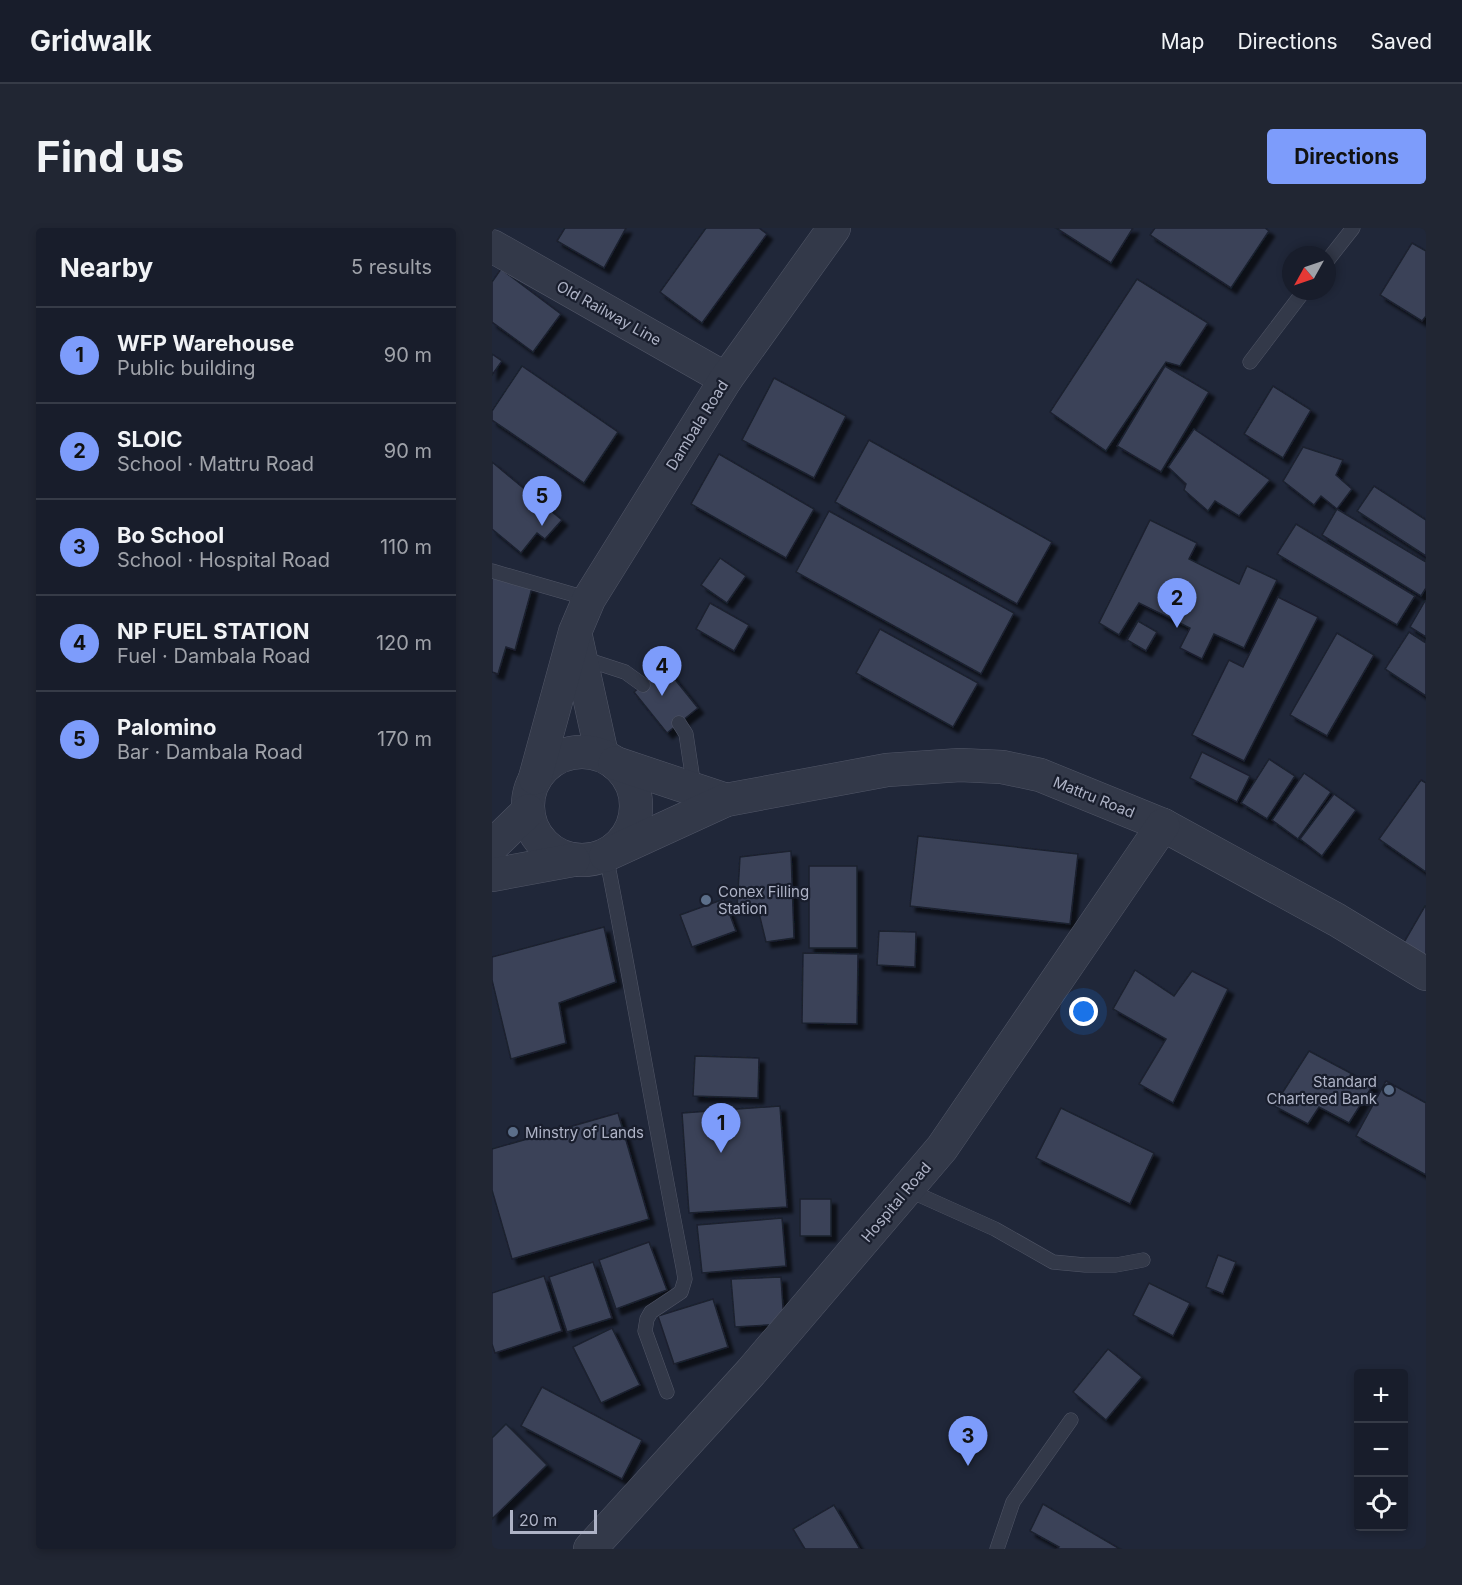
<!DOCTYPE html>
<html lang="en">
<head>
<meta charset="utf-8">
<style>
	:root { --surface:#181d2b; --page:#212633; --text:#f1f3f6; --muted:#9fa2a9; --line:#363b47; --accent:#7d9cfb }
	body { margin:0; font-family:Inter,sans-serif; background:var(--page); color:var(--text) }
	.controls { position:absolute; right:18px; bottom:18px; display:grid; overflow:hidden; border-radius:6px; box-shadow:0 3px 9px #0003 }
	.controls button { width:54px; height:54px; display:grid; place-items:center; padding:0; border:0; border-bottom:2px solid var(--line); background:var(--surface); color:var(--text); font:30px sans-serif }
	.compass { position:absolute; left:790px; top:18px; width:54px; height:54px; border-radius:50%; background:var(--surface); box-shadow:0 3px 9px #0003; rotate:230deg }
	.scale { position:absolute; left:18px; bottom:15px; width:87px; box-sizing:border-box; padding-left:6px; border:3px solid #aeb3c6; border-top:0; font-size:16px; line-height:21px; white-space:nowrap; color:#aeb3c6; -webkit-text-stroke:4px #191e2d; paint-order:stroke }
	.you { position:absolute; left:592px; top:784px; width:21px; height:21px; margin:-15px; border:4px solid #fff; border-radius:50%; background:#1a73e8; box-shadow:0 0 0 9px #1a73e833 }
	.badge { display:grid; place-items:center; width:39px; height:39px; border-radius:50%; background:var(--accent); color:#111; font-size:20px; font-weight:700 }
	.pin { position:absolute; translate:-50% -50px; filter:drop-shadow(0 2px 3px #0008) }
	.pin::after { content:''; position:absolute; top:32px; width:21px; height:18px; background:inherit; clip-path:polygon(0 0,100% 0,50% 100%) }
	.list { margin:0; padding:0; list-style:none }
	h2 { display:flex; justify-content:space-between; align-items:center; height:78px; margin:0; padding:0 24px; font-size:26px }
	h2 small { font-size:20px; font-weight:400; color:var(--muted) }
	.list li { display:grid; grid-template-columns:39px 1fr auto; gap:18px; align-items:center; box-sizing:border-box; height:96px; padding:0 24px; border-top:2px solid var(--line) }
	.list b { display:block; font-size:22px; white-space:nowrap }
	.list p { margin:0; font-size:20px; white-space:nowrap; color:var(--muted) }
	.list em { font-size:20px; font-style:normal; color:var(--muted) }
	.icon { flex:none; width:33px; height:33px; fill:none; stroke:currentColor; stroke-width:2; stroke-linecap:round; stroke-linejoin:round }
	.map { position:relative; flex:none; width:934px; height:1321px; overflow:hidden; border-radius:6px }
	header { display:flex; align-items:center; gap:36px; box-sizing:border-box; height:84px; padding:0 30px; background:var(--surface); border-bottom:2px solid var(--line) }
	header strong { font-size:28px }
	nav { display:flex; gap:33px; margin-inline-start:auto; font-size:21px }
	.intro { display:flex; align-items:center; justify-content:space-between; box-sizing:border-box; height:144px; padding:0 36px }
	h1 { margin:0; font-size:42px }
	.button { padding:15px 27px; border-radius:6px; background:var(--accent); color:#111; font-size:21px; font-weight:700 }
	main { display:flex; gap:36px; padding:0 36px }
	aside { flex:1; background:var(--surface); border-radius:6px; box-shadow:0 3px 9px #0003 }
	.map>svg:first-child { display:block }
	.building { fill:#3b4359; stroke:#1b202f; stroke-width:1.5; filter:url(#shadow) }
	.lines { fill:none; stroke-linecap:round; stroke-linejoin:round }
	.service-casing { stroke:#515667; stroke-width:15 }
	.tertiary-casing { stroke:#515667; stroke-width:34 }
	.service { stroke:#333949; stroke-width:14 }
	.tertiary { stroke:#333949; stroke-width:33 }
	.service-dot { fill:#5c6f8a; stroke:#191e2d; stroke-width:2 }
	.labels { text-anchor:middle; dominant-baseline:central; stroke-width:4.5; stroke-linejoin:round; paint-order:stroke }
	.street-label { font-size:15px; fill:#aeb3c6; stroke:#191e2d }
	.poi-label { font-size:15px; fill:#aeb3c6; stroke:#191e2d; text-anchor:start }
</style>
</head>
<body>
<header>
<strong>Gridwalk</strong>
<nav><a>Map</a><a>Directions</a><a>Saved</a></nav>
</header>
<div class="intro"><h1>Find us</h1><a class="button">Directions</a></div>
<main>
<aside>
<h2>Nearby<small>5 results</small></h2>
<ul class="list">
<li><span class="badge">1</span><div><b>WFP Warehouse</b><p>Public building</p></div><em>90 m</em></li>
<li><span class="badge">2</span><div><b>SLOIC</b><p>School · Mattru Road</p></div><em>90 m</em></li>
<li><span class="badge">3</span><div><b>Bo School</b><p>School · Hospital Road</p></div><em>110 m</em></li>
<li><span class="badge">4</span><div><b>NP FUEL STATION</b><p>Fuel · Dambala Road</p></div><em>120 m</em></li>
<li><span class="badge">5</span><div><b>Palomino</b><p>Bar · Dambala Road</p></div><em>170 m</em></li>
</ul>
</aside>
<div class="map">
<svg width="934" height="1321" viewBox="0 0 934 1321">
	<defs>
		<filter id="shadow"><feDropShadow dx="5.5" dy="5.5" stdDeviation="1.5" flood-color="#0009"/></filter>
	</defs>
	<rect width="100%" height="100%" fill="#202739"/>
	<g class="building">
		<polygon points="73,0 134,0 112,40 65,13"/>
		<polygon points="214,0 267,0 275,6 210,95 168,64"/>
		<polygon points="564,0 641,0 619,35"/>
		<polygon points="663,0 773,0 777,3 739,60 658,7"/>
		<polygon points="920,15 934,23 934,88 930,93 888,67"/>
		<polygon points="9,41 69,86 41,124 0,94 0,54"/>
		<polygon points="645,51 716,95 688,138 674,134 614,223 558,184"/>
		<polygon points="0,126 10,133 0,147"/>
		<polygon points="30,138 126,204 92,255 0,192 0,183"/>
		<polygon points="673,138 717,164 669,244 625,218"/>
		<polygon points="282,150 354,188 322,250 250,212"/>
		<polygon points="781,158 819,182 791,230 752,206"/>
		<polygon points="702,201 778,252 747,288 723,273 716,283 692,262 694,256 676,239"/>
		<polygon points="377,212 560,314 525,376 343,274"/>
		<polygon points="811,219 851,232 844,247 860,261 845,281 829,268 822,277 791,253"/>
		<polygon points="227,226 322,281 294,330 199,276"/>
		<polygon points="0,234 70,292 53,311 45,305 29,325 0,301"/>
		<polygon points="882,258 934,292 934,328 865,283"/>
		<polygon points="845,281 934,334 934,360 929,368 830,307"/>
		<polygon points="337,283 522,385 489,446 304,344"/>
		<polygon points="658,292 705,315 697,331 747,356 755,338 785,352 752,420 722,406 710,431 688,420 698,400 647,375 627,407 607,395"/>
		<polygon points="804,296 923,368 905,397 785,326"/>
		<polygon points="228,330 254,348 235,375 209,357"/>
		<polygon points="0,349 40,360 23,422 14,419 6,446 0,444"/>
		<polygon points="786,369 826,389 752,533 700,507 737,432 751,439"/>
		<polygon points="933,373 934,373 934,409 918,399"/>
		<polygon points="218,375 257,397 242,423 204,401"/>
		<polygon points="646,393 665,404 654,423 635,412"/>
		<polygon points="388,401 486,455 461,499 364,445"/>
		<polygon points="917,404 934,415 934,468 893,441"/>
		<polygon points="845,405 882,427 835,508 798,487"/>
		<polygon points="173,439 206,480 175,505 142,464"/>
		<polygon points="710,524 758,548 745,574 698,550"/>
		<polygon points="777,531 803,548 775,591 749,575"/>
		<polygon points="812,545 839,564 806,611 780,592"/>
		<polygon points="929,552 934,555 934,644 887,611"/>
		<polygon points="842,566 864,582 830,628 808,611"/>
		<polygon points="426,608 586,626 578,696 418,678"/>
		<polygon points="299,623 302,710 274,714 266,681 245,679 248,629"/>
		<rect x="317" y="638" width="48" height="82"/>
		<polygon points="232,671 244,703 200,719 188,687"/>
		<polygon points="933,678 934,678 934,729 911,716"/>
		<polygon points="112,699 124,754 67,775 74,815 19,831 0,752 0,729"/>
		<polygon points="387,703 424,704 423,739 385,737"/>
		<polygon points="311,725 366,726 365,796 310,795"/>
		<polygon points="643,742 682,768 700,743 736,761 681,875 647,856 674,811 621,781"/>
		<polygon points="817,823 881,857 857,895 827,879 816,896 782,878"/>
		<polygon points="203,828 267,830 266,870 201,868"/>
		<polygon points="894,853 934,875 934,947 864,908"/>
		<polygon points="288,878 295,979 197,985 190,885"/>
		<polygon points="569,880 662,925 638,976 544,930"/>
		<polygon points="126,885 157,991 20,1031 0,962 0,921"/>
		<rect x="308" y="971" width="31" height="37"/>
		<polygon points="290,990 294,1038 210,1045 205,997"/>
		<polygon points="157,1014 175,1062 124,1081 107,1032"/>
		<polygon points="726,1027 744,1034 731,1066 714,1059"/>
		<polygon points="101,1034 120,1090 75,1104 57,1049"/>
		<polygon points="52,1048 70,1103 3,1125 0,1116 0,1065"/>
		<polygon points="289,1049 292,1096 243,1099 239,1051"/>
		<polygon points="657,1055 698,1075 681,1108 641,1087"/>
		<polygon points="221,1071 236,1119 182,1136 166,1088"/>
		<polygon points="120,1100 148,1157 109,1175 81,1119"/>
		<polygon points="616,1121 650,1149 614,1192 581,1164"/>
		<polygon points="50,1159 150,1212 130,1251 29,1198"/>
		<polygon points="14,1196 55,1237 0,1291 0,1210"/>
		<polygon points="551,1276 628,1321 565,1321 567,1319 538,1303"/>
		<polygon points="342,1277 368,1321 313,1321 301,1301"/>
	</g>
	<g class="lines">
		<g class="service-casing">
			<g id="service">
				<polyline points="835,33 861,0"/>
				<polyline points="758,134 812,63"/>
				<polyline points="0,343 97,371"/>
				<polyline points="90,430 133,444 151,457"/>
				<polyline points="187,495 194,506 202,559"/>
				<path d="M114,627C141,764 164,902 191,1039L193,1051L189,1064L159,1084L155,1091L153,1103L175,1164"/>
				<polyline points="416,962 503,1001 561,1034 593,1037 624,1037 651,1032"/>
				<polyline points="505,1321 521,1274 579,1192"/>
			</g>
		</g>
		<g class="tertiary-casing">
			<g id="tertiary">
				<polyline points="0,18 234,151"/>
				<polyline points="84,409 110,527"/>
				<circle cx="90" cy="578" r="54"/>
				<polyline points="123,535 234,572"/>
				<polyline points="43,550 83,404 97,371 234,151 342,0"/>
				<polyline points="0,618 36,583"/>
				<polyline points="114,627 234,572 395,542 468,537 510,539 548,547 671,597 845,692 934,746"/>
				<polyline points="0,647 81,632"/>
				<polyline points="98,1321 259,1144 450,920 671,597"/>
			</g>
		</g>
		<use href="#service" class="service"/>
		<use href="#tertiary" class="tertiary"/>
	</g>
	<g class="service-dot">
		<circle cx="214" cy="672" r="6"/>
		<circle cx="897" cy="862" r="6"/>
		<circle cx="21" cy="904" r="6"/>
	</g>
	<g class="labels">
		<g class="street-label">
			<text transform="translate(117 85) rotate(29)">Old Railway Line</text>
			<text transform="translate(205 197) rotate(-58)">Dambala Road</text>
			<text transform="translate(602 569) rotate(22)">Mattru Road</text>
			<text transform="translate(404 974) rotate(-50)">Hospital Road</text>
		</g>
		<g class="poi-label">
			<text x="226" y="663">Conex Filling<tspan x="226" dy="17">Station</tspan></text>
			<text x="885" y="853" text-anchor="end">Standard<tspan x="885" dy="17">Chartered Bank</tspan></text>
			<text x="33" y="904">Minstry of Lands</text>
		</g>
	</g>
</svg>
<div class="controls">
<button>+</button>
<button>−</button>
<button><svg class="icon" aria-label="locate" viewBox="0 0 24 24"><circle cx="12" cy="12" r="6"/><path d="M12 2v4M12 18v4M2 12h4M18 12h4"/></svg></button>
</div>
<svg class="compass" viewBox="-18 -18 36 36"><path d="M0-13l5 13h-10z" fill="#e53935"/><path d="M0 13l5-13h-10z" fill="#9fa2a9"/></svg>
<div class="scale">20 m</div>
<div class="you"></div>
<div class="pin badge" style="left:229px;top:925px">1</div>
<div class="pin badge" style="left:685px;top:400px">2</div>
<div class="pin badge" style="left:476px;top:1238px">3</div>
<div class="pin badge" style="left:170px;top:468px">4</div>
<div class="pin badge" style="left:50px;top:298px">5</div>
</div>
</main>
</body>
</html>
